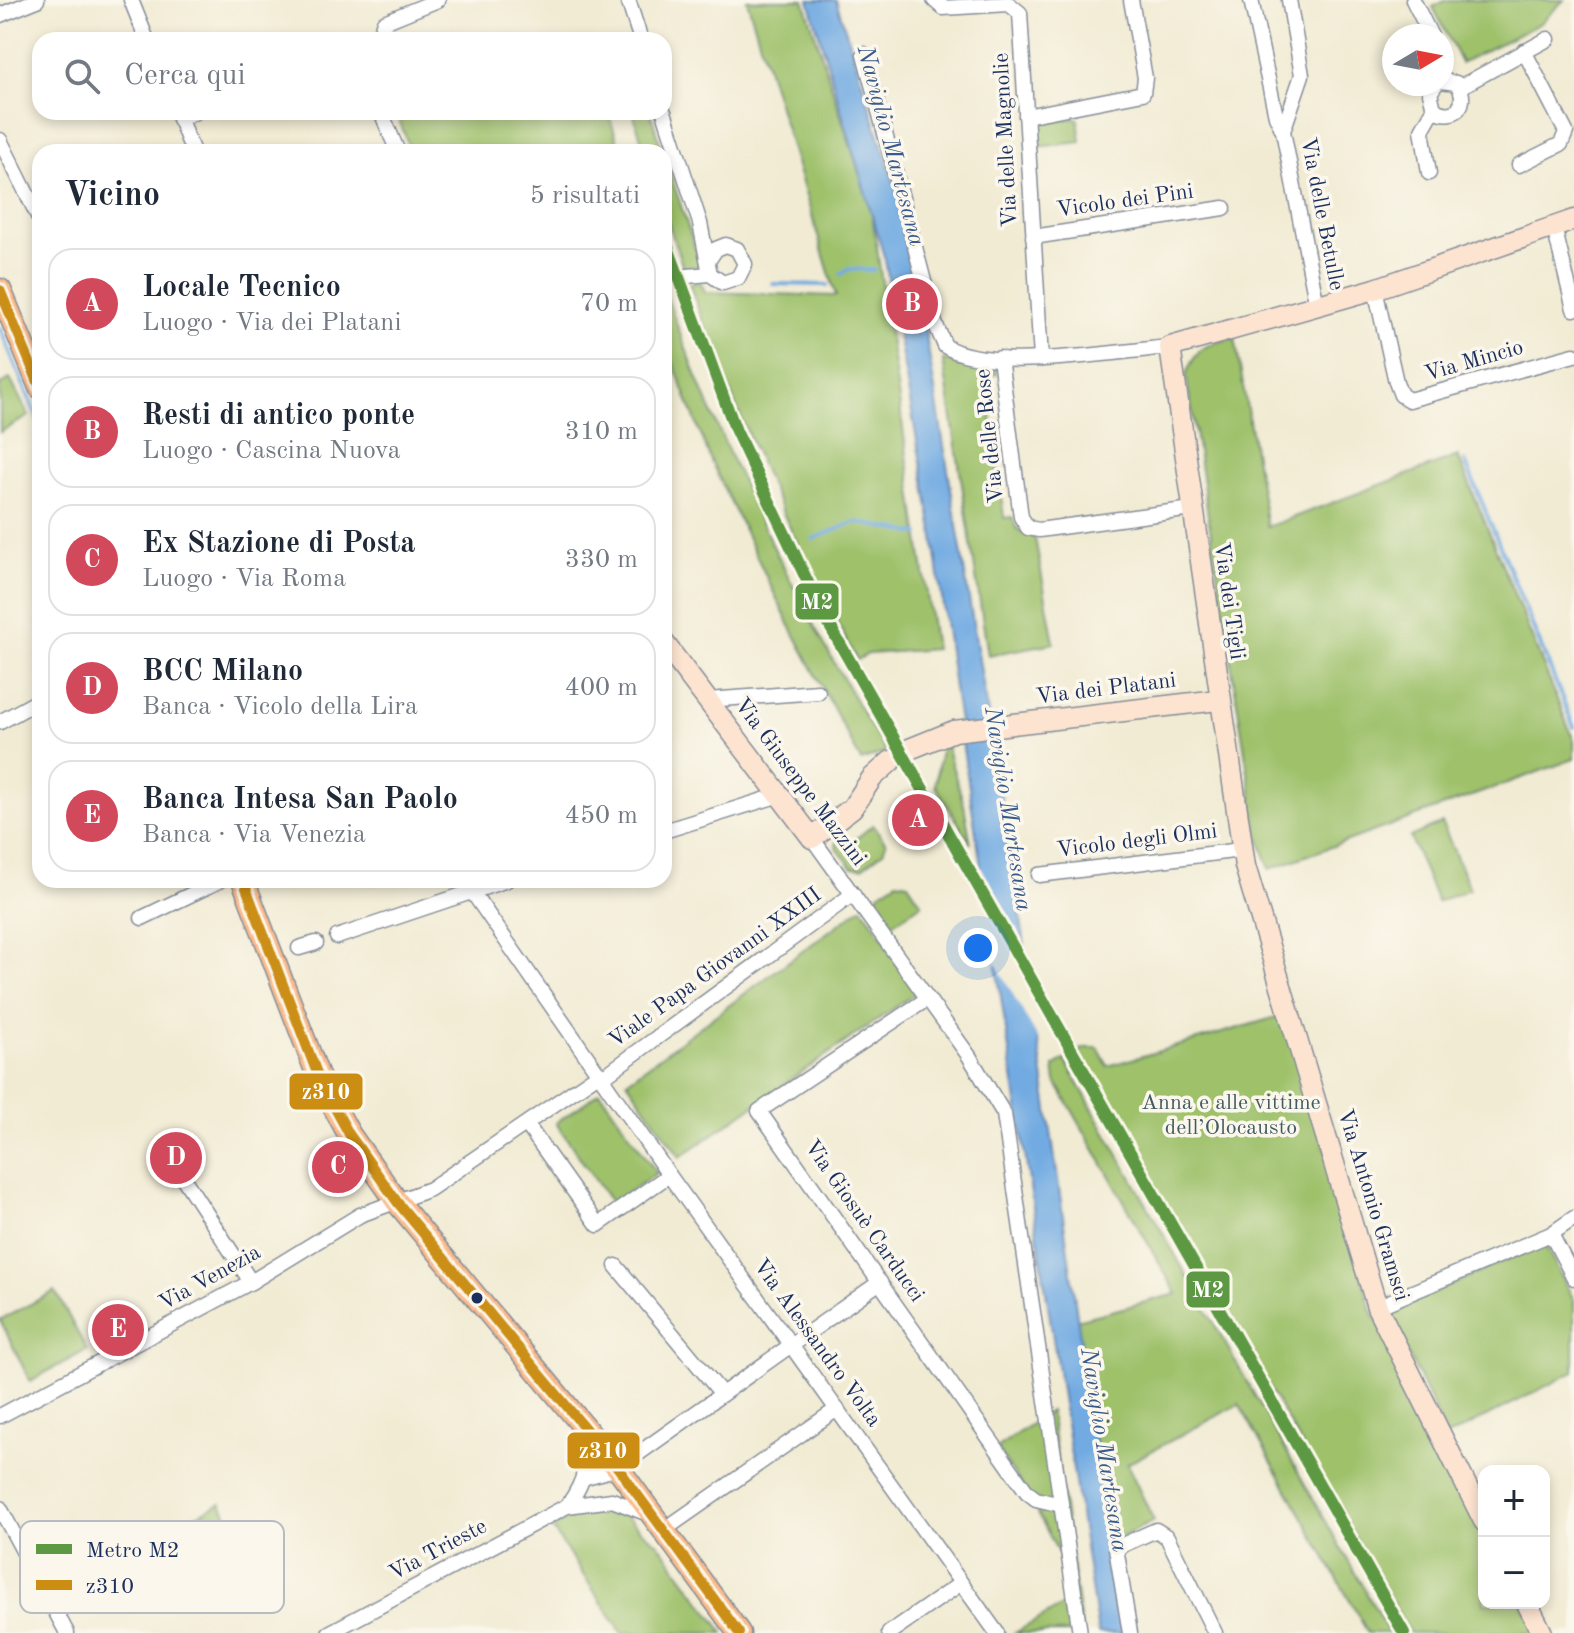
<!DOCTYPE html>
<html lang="it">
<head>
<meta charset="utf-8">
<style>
	:root { --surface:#fff; --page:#f6f6f7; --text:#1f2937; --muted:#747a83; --line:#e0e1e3; --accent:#d1495b }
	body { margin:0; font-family:"Old Standard TT",serif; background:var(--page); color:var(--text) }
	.controls { position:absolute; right:24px; bottom:24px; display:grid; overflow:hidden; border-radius:16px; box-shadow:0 4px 12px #0003 }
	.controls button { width:72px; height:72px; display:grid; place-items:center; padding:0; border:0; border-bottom:2px solid var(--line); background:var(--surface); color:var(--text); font:40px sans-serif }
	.compass { position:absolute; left:1382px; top:24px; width:72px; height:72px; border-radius:50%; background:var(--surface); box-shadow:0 4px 12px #0003; rotate:80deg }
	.you { position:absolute; left:978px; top:948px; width:28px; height:28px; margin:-20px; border:6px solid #fff; border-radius:50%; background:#1a73e8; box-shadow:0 0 0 12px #1a73e833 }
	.badge { display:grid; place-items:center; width:52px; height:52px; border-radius:50%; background:var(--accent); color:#fff; font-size:26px; font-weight:700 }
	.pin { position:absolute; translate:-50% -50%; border:4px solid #fff; box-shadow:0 2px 8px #0006 }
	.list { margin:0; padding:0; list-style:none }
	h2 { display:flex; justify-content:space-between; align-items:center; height:104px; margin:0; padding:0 32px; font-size:34px }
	h2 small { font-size:26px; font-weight:400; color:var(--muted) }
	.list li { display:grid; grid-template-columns:52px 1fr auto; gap:24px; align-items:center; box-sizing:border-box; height:112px; margin:0 16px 16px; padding:0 16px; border:2px solid var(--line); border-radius:24px }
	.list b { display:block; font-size:30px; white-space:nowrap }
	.list p { margin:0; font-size:26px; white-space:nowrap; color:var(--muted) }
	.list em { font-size:26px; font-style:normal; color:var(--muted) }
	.icon { flex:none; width:44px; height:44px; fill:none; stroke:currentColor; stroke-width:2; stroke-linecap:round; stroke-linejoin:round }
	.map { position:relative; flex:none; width:1574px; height:1633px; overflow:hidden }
	.search { position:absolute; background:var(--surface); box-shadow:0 4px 12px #0003; left:32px; top:32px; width:640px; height:88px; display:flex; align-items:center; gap:20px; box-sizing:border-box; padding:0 28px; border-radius:24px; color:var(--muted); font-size:30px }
	.panel { position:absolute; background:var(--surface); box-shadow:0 4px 12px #0003; left:32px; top:144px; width:640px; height:744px; border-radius:24px }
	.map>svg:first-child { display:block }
	.green { fill:#9ec16b; stroke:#5c7864; stroke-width:2 }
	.water { fill:#72abe2; stroke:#466da0; stroke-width:2 }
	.pier { fill:#f1ebd3 }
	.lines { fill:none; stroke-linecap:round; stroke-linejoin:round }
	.stream { stroke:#72abe2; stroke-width:4 }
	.street-casing { stroke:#868d98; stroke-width:17 }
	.secondary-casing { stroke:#868d98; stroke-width:23 }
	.primary-casing { stroke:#868d98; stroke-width:25 }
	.street { stroke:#fff; stroke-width:14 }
	.secondary { stroke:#fde4d1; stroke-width:20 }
	.primary { stroke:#fbbb8c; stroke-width:22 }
	.bus-1-casing { stroke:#fbf7ec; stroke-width:16 }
	.bus-1 { stroke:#cb8e13; stroke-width:10 }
	.metro-1-casing { stroke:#fbf7ec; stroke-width:18 }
	.metro-1 { stroke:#5d9842; stroke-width:12 }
	.bus-dot { fill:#1b2f5e; stroke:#fbf7ec; stroke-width:3 }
	.labels { text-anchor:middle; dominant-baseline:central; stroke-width:7; stroke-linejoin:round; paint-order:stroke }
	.street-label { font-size:22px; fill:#1b2f5e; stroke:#fbf7ec }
	.park-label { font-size:22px; fill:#425b62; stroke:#fbf7ec }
	.water-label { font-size:24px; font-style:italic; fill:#395a8c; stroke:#fbf7ec }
	.key { fill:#fbf7ec; stroke:#b8bbc1; stroke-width:2 }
	.key-label { font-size:22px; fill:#1b2f5e }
	.line-badge { stroke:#fbf7ec; stroke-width:3 }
	.badge-label { font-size:22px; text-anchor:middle; font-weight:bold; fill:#fff }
</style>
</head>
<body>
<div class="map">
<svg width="1574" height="1633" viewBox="0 0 1574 1633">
	<rect width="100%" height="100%" fill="#fbf7ec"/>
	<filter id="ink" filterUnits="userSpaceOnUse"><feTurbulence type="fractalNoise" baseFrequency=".0125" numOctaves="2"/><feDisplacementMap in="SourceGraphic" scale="16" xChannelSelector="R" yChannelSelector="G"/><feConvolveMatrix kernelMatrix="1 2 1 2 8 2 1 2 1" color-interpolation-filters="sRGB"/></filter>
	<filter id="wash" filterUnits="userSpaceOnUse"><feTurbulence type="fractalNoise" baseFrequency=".006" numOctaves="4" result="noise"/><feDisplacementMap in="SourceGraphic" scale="32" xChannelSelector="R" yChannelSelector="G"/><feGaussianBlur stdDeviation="1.8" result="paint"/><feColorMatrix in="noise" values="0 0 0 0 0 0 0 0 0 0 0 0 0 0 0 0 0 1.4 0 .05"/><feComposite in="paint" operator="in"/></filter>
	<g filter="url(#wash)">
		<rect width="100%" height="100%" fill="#f1ebd3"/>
		<g class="green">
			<path d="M747,0H804L872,214L935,649L868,654L857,660C791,539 736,414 689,284L701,282L705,292L836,296Z"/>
			<polygon points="1447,0 1564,0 1541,23 1461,63 1433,7"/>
			<polygon points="400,112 608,112 621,152 411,152 397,114"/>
			<polygon points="633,112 650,112 663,152 645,152"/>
			<polygon points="1078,118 1081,142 1037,147 1034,124"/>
			<polygon points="664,155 701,266 683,268 664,210"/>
			<path d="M664,289C721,452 797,604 886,752L861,761L788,622L711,461L664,339Z"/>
			<path d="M1235,338L1267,527L1458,456L1574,741V759L1270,869L1258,836L1186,374C1197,347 1207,343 1235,338Z"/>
			<polygon points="943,360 995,367 997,374 986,375 1004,518 1012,517 1017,529 1035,538 1054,643 988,655"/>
			<polygon points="10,379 29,416 0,432 0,385"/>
			<polygon points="946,746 964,805 971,844 935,785 941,749"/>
			<polygon points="1442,823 1470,889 1437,902 1410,837"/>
			<polygon points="873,825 886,843 883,852 862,868 852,867 836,847 838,834 848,845"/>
			<polygon points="897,881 908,883 922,904 890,925 877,905 879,893"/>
			<polygon points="862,907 920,990 680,1157 627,1081"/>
			<polygon points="1287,1014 1372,1311 1484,1529 1484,1603 1522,1603 1538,1633 1410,1633 1076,1053 1085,1048 1098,1048 1108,1066"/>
			<polygon points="1065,1060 1389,1633 1368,1633 1239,1404 1127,1464 1154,1521 1109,1543 1076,1320 1177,1294 1056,1082 1054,1067"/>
			<polygon points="600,1092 657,1173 612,1204 556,1123"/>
			<polygon points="1544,1243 1574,1300 1574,1372 1447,1437 1389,1313"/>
			<polygon points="55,1291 87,1350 30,1381 0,1320"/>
			<polygon points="1050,1411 1082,1633 1015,1633 1065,1604 1060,1556 1029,1496 996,1448"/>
			<polygon points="221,1503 235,1533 172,1563 158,1534"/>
			<path d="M600,1505C630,1511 633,1528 658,1543L724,1633H622L551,1527Z"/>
		</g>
		<polygon class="water" points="809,0 836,0 896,189 914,263 1017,891 1122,1633 1098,1633 955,696 933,531 885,260"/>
		<polygon class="pier" points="977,860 1029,952 1042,1046 992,957"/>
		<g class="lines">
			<g class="stream">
				<polyline points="841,274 848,269 874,270"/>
				<polyline points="773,284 827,285"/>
				<polyline points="0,328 40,425"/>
				<polyline points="1465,461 1574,727"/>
				<polyline points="813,539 855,522 919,534"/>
			</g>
		</g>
	</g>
	<g filter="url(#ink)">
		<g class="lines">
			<g class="street-casing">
				<g id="street">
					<polyline points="131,0 147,40"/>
					<polyline points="628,0 641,40"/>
					<polyline points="934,0 943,8 1009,4 1020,13 1041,359"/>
					<polyline points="1251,0 1276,116 1283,131 1317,306"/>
					<polyline points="1413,0 1431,36"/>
					<polyline points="0,15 37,0"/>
					<polyline points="378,40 384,22 438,0"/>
					<path d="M864,54L935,323L945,346C986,374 1119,351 1170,347"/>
					<path d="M1436,84L1430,93L1434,109C1454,123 1472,102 1456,83L1442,81"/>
					<polyline points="1460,87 1548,39"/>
					<polyline points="177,112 193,152"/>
					<polyline points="381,112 398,152"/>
					<polyline points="664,112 700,223 710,274 723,283 738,278 745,264 737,249 726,245 716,249 708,261"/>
					<polyline points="1026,116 1143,93 1145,78 1131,0"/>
					<polyline points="179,119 196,112"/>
					<polyline points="1283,131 1302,75 1289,0"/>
					<polyline points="0,140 40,220"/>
					<polyline points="1519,165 1561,144 1566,132 1524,51"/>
					<polyline points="1429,173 1422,130 1434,109"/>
					<polyline points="1554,227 1574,309"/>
					<polyline points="1033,237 1224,208"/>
					<polyline points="664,278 710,274"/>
					<polyline points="1375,289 1396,382 1401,395 1409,400 1574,355"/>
					<polyline points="1000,358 1021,517 1028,528 1039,530 1192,509"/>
					<polyline points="707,700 818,692"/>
					<polyline points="0,722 40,700"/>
					<polyline points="664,831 780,795"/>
					<polyline points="812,838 969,1056 1004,1114 1080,1633"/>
					<polyline points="1039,875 1241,850"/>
					<polyline points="464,880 669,1175 997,1633"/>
					<polyline points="142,918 221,880"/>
					<polyline points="337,937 507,880"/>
					<polyline points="299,948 316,943"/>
					<polyline points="927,999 759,1111 1027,1492 1036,1499 1061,1505"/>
					<polyline points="603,1077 853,894"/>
					<polyline points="527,1125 598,1225 669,1175"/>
					<polyline points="180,1173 251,1282"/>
					<polyline points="1551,1234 1574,1278"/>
					<polyline points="616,1266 722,1394"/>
					<polyline points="1377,1307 1551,1234 1574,1218"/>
					<polyline points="0,1416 251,1282 360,1215 430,1189 600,1073"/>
					<polyline points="586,1477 618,1468 880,1282"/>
					<path d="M567,1506C588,1478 589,1462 579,1429"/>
					<polyline points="0,1508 67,1633"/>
					<polyline points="664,1530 837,1409"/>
					<polyline points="329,1633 567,1506 612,1500 651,1515"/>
					<polyline points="889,1633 960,1584"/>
					<polyline points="1130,1633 1116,1548 1156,1530 1167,1537 1215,1633"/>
				</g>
			</g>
			<g class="secondary-casing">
				<g id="secondary">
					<polyline points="664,643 812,838 852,808 872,778 891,761"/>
					<polyline points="907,750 954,731 1218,700"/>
					<polyline points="1484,1521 1377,1307 1245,866 1170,347 1375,289 1574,220"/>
					<polyline points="1527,1603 1542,1633"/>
				</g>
			</g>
			<g class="primary-casing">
				<g id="primary">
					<polyline points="0,290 40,387"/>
					<polyline points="243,880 320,1081 349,1134 398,1203 618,1468 739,1633"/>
				</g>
			</g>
			<use href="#street" class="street"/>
			<use href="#secondary" class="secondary"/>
			<use href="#primary" class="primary"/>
			<g class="bus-1-casing">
				<g id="bus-1">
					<polyline points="0,290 40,387"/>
					<polyline points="243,880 320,1081 349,1134 398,1203 618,1468 739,1633"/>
				</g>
			</g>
			<use href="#bus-1" class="bus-1"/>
			<g class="metro-1-casing">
				<polyline id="metro-1" points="664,237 736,431 823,614 1404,1633"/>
			</g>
			<use href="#metro-1" class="metro-1"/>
		</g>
	</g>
	<circle class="bus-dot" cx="477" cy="1298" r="7"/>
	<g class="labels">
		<g class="street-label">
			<text transform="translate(1006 140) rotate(-93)">Via delle Magnolie</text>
			<text transform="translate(1125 201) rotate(-8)">Vicolo dei Pini</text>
			<text transform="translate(1322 214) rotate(79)">Via delle Betulle</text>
			<text transform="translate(1474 361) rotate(-16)">Via Mincio</text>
			<text transform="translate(990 436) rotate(-96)">Via delle Rose</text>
			<text transform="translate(1229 601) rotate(82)">Via dei Tigli</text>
			<text transform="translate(1106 689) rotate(-7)">Via dei Platani</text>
			<text transform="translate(800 782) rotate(53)">Via Giuseppe Mazzini</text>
			<text transform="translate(1137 841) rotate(-7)">Vicolo degli Olmi</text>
			<text transform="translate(715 968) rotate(-36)">Viale Papa Giovanni XXIII</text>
			<text transform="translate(1373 1205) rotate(73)">Via Antonio Gramsci</text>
			<text transform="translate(864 1221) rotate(55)">Via Giosuè Carducci</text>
			<text transform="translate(210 1278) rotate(-29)">Via Venezia</text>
			<text transform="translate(817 1343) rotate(54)">Via Alessandro Volta</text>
			<text transform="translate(438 1550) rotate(-28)">Via Trieste</text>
		</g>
		<g class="park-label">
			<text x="1231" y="1103">Anna e alle vittime<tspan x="1231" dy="25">dell’Olocausto</tspan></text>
		</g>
		<g class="water-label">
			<text transform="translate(890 146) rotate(75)">Naviglio Martesana</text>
			<text transform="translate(1007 809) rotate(81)">Naviglio Martesana</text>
			<text transform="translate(1103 1450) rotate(81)">Naviglio Martesana</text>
		</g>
	</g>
	<rect x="20" y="1521" width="264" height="92" rx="12" class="key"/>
	<rect x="36" y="1544" width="36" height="10" fill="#5d9842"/>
	<rect x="36" y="1580" width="36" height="10" fill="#cb8e13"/>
	<g class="key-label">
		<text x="86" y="1557">Metro M2</text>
		<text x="86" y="1593">z310</text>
	</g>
	<g class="line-badge">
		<rect x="794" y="582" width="46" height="39" rx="8" fill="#5d9842"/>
		<rect x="288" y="1072" width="76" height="39" rx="8" fill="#cb8e13"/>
		<rect x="1185" y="1270" width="46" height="39" rx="8" fill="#5d9842"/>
		<rect x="566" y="1431" width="75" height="39" rx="8" fill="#cb8e13"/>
	</g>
	<g class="badge-label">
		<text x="817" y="609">M2</text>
		<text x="326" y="1099">z310</text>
		<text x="1208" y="1297">M2</text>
		<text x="603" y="1458">z310</text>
	</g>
</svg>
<div class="controls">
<button>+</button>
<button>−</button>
</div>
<svg class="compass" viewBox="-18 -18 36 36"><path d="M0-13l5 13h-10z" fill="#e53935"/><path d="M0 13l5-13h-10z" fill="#747a83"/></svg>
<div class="you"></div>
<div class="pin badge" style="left:918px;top:820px">A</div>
<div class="pin badge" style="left:912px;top:304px">B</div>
<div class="pin badge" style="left:338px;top:1167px">C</div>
<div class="pin badge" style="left:176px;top:1158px">D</div>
<div class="pin badge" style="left:118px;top:1330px">E</div>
<div class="search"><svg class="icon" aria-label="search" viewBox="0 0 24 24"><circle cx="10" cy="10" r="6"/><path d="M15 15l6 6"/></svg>Cerca qui</div>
<section class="panel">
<h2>Vicino<small>5 risultati</small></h2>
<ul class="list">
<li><span class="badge">A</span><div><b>Locale Tecnico</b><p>Luogo · Via dei Platani</p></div><em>70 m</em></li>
<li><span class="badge">B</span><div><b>Resti di antico ponte</b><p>Luogo · Cascina Nuova</p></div><em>310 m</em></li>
<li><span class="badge">C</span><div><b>Ex Stazione di Posta</b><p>Luogo · Via Roma</p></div><em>330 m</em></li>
<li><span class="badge">D</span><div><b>BCC Milano</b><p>Banca · Vicolo della Lira</p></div><em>400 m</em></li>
<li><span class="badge">E</span><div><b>Banca Intesa San Paolo</b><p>Banca · Via Venezia</p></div><em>450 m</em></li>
</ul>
</section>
</div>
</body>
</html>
